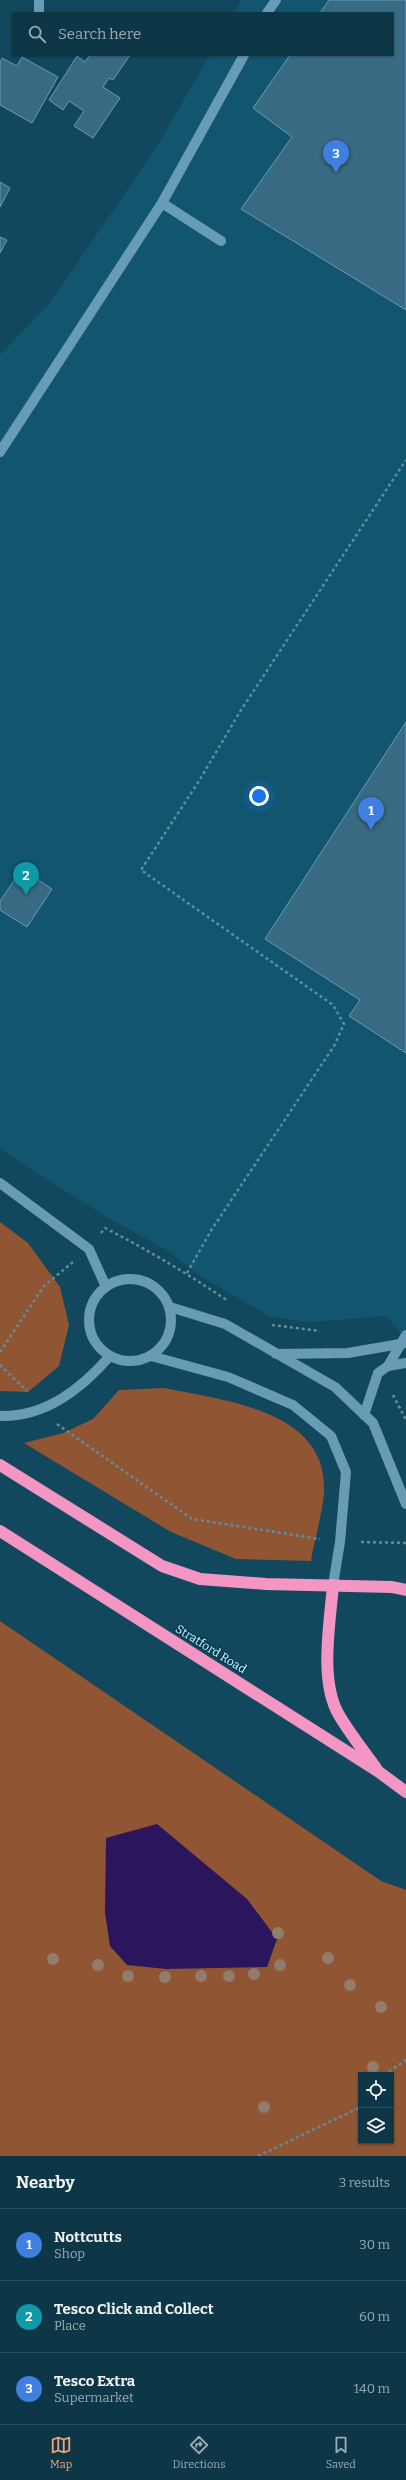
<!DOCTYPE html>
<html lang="en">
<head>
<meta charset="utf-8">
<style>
	:root { --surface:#0d3646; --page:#1b4151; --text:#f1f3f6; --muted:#9aabb3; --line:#2d505f; --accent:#efa377 }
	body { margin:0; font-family:Bitter,serif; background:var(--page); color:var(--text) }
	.controls { position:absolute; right:12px; bottom:12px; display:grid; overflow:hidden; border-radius:0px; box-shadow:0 1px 3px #0004 }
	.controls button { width:36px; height:36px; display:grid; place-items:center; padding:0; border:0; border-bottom:1px solid var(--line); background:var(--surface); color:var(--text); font:20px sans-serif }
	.you { position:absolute; left:259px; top:796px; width:14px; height:14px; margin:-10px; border:3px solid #fff; border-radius:50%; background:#1a73e8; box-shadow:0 0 0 6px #1a73e833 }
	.badge { display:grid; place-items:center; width:26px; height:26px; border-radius:50%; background:var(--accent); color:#fff; font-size:13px; font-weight:700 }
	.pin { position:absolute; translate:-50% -33px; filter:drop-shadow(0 1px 2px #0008) }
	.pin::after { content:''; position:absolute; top:21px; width:14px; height:12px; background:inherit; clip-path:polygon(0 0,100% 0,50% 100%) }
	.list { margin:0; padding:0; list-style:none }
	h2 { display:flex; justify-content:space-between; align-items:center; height:52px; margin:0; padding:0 16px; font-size:17px }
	h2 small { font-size:13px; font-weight:400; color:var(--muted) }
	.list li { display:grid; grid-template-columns:26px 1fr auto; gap:12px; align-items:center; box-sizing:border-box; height:72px; padding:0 16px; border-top:1px solid var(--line) }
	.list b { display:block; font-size:15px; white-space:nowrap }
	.list p { margin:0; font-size:13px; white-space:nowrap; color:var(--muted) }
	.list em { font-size:13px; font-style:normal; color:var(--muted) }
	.icon { flex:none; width:22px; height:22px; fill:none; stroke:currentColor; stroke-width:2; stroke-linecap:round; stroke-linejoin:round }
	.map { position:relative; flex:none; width:406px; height:2156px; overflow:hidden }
	.search { position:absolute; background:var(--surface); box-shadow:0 1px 3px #0004; left:12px; right:12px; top:12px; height:44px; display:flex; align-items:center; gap:10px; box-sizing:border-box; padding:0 14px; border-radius:0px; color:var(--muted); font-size:15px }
	.sheet { height:268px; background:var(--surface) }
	nav { display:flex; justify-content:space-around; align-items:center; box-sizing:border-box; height:56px; border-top:1px solid var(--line); background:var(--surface); font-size:11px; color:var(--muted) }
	nav a { display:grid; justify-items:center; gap:2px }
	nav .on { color:var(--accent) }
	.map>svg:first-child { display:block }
	.built { fill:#11556f }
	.green { fill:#905533; fill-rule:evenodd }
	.water { fill:#2b155c }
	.building { fill:#386b83; stroke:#679bb5 }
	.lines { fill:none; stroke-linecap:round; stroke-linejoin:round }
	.path { stroke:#628c9e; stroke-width:2.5; stroke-dasharray:3 3; stroke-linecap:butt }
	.lane { stroke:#689cb5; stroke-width:10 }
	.street { stroke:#689cb5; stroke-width:10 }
	.highway { stroke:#f396c3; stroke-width:12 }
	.tree { fill:#927c6b }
	.labels { text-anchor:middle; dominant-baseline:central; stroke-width:3; stroke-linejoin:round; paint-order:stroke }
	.street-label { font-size:12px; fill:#dff4ff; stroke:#013d53 }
</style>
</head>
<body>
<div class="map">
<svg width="406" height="2156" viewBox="0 0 406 2156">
	<rect width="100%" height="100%" fill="#11485e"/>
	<polygon class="built" points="242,0 406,0 406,1339 386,1316 310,1322 271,1317 200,1276 170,1252 103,1215 0,1149 0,355 50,303 157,146 210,55 393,55 393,13 234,13"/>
	<g class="green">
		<polygon points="0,1222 28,1243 60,1287 69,1325 59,1366 28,1392 0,1391"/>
		<path d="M164,1388C221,1400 323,1409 324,1486C325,1505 314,1541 311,1561L236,1559L171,1532L24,1443L63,1433L93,1419L119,1390Z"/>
		<path d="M0,1621L381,1881L406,1890V2156H0ZM361,2075H391V2141H361Z"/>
	</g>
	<polygon class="water" points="157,1824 247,1899 277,1939 267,1967 166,1969 127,1965 110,1946 105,1913 106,1838"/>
	<g class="building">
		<polygon points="329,0 406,0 406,310 241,209 292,137 253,108 290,55 393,55 393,13 320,13"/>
		<polygon points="90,55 130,55 113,80 109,78 103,87 120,98 93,138 74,126 84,111 69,101 63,110 49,100 77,56 85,62"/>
		<polygon points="22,57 58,77 32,123 0,105 0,63 2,58 17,66"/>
		<polygon points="0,182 10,188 0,207"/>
		<polygon points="0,237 7,240 0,253"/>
		<polygon points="406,722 406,1053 349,1016 360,1000 265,939"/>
		<polygon points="22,869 52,889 27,927 0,910 0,901"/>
	</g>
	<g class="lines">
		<g class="path">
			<path d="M101,1233L105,1228C148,1250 188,1274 228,1301"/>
			<polyline points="187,1273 212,1229 334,1046 344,1024 333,1005 141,870 199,781 241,710 406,460"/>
			<polyline points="272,1325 320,1331"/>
			<polyline points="0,1352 44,1286 73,1262"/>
			<polyline points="0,1365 27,1391"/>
			<polyline points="393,1395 406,1420"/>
			<polyline points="57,1424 192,1519 320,1539"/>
			<polyline points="361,1542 406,1543"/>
			<polyline points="384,2075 406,2060"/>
			<polyline points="258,2156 361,2107"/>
		</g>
		<g class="lane">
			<polyline points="267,13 276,0"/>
			<polyline points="162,203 244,55"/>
			<polyline points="0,452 162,203 221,241"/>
			<polyline points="0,1183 89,1249 106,1287"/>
			<circle cx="130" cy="1320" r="41"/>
			<polyline points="170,1307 225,1324 335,1387 373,1423 406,1504"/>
			<polyline points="276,1354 348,1353 406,1343"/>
			<polyline points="151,1356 228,1377 293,1405 331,1436 346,1472 340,1542 333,1585"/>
			<polyline points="388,1366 406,1335"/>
			<polyline points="364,1415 378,1373 388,1366 406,1363"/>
			<path d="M0,1416C46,1417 81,1389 110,1356"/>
		</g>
		<polyline class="street" points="39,0 39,13"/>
		<g class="highway">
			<polyline points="0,1465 162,1566 200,1579 266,1584 392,1587 406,1590"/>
			<polyline points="0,1531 379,1772 406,1792"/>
			<path d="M333,1585C330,1623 319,1681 339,1715C350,1734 364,1751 376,1768"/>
		</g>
	</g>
	<g class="tree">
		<circle cx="278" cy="1933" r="6"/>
		<circle cx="328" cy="1958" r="6"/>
		<circle cx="53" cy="1959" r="6"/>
		<circle cx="98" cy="1965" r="6"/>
		<circle cx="280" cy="1965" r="6"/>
		<circle cx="254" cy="1974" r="6"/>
		<circle cx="128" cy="1976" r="6"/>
		<circle cx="201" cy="1976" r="6"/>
		<circle cx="229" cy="1976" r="6"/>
		<circle cx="165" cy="1977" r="6"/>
		<circle cx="350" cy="1985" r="6"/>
		<circle cx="381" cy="2007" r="6"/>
		<circle cx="373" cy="2067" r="6"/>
		<circle cx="264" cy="2107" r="6"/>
	</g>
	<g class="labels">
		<g class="street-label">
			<text transform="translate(211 1649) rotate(32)">Stratford Road</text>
		</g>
	</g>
</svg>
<div class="controls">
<button><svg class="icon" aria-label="locate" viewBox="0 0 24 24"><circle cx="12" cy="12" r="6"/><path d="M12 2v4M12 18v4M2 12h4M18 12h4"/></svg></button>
<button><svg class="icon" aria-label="layers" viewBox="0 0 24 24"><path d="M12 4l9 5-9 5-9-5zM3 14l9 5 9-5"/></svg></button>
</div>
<div class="you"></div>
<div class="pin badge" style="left:371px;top:830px;background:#3f7fe0">1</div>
<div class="pin badge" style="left:26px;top:895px;background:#0f9aa8">2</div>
<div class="pin badge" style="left:336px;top:173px;background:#3f7fe0">3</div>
<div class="search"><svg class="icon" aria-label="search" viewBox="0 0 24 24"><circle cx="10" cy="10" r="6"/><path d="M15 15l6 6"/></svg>Search here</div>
</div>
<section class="sheet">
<h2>Nearby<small>3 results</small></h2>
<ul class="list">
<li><span class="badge" style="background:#3f7fe0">1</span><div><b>Nottcutts</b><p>Shop</p></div><em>30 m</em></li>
<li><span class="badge" style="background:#0f9aa8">2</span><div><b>Tesco Click and Collect</b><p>Place</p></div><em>60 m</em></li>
<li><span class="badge" style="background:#3f7fe0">3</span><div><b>Tesco Extra</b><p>Supermarket</p></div><em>140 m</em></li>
</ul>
</section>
<nav>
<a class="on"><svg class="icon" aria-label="map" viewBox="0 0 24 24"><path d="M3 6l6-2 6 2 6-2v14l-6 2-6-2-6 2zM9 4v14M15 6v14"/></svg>Map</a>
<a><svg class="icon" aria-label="directions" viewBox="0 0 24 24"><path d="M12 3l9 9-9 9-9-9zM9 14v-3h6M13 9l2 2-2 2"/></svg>Directions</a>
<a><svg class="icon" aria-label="saved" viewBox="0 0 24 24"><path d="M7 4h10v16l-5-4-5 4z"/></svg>Saved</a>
</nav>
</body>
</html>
